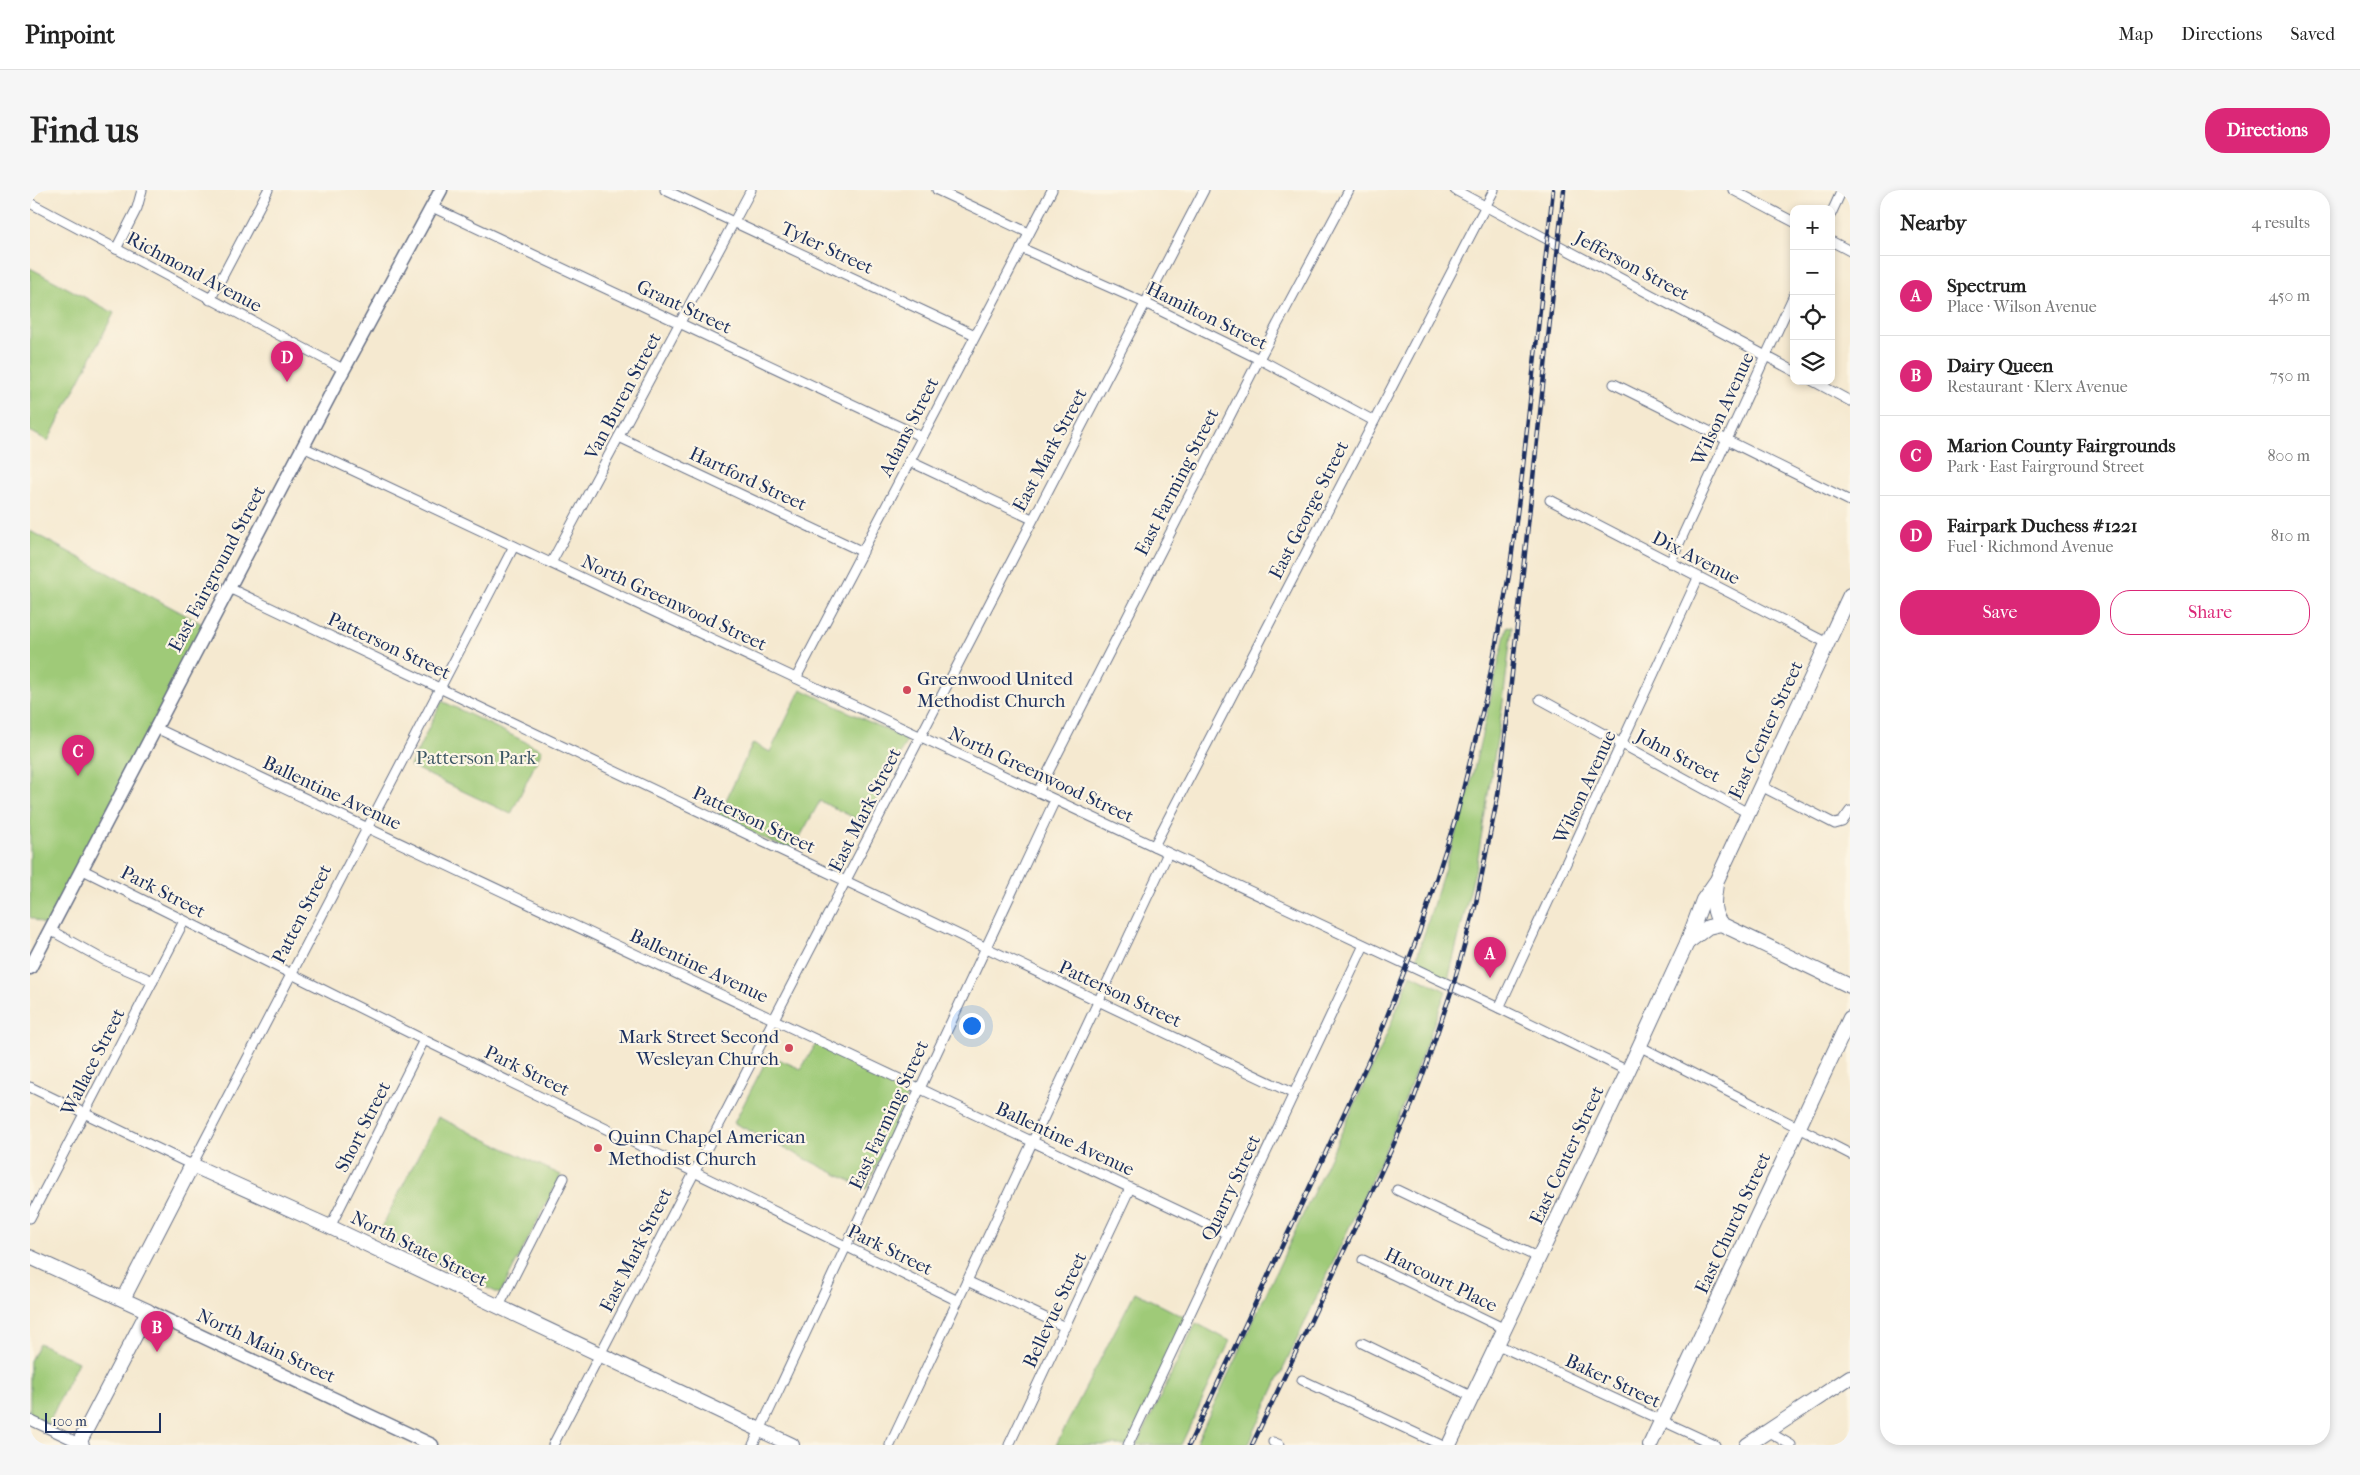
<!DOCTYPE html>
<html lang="en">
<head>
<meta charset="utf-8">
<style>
	:root { --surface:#fff; --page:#f6f6f6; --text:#222; --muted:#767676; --line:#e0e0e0; --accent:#db2777 }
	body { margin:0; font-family:"IM FELL French Canon",serif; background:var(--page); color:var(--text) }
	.controls { position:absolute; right:15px; top:15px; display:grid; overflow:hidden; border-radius:10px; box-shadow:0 2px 8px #0003 }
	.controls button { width:45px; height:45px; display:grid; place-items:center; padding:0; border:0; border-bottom:1px solid var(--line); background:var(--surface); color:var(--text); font:25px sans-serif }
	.scale { position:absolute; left:15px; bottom:12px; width:116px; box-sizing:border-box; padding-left:5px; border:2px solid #1b2f5e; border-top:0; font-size:14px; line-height:18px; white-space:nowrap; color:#1b2f5e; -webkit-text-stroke:4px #fcf5e5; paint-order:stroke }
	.you { position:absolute; left:941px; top:835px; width:18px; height:18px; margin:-12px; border:4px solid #fff; border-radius:50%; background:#1a73e8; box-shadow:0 0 0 8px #1a73e833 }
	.badge { display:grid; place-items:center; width:32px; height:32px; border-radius:50%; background:var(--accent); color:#fff; font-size:16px; font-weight:700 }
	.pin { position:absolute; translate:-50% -41px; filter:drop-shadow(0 1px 2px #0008) }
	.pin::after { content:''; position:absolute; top:26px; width:18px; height:15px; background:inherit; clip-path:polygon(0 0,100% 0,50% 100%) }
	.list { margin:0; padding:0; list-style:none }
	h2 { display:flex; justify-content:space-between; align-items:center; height:65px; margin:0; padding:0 20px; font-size:21px }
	h2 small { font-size:16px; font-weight:400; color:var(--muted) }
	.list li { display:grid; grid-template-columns:32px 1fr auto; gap:15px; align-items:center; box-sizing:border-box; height:80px; padding:0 20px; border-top:1px solid var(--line) }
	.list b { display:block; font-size:19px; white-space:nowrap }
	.list p { margin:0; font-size:16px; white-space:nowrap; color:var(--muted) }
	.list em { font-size:16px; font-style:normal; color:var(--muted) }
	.actions { display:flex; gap:10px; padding:15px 20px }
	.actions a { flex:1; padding:11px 0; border:1px solid var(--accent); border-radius:20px; text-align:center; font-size:18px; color:var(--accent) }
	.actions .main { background:var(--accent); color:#fff }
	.icon { flex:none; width:28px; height:28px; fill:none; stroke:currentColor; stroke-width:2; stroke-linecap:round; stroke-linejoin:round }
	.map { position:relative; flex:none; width:1820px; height:1255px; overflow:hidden; border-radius:20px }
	header { display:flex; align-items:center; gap:30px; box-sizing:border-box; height:70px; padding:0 25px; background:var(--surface); border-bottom:1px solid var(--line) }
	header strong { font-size:24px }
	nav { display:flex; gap:28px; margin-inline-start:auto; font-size:18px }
	.intro { display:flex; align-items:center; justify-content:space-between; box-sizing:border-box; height:120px; padding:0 30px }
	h1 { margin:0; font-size:35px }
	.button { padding:12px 22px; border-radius:20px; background:var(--accent); color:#fff; font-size:18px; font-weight:700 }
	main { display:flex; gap:30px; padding:0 30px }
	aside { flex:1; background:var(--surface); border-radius:20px; box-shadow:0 2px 8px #0003 }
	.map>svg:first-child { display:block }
	.green { fill:#9fca78; stroke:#5d7c6b }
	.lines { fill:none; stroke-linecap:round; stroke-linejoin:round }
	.street-casing { stroke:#677086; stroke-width:11 }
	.secondary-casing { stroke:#677086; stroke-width:15 }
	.primary-casing { stroke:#677086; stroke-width:16 }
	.street { stroke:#fff; stroke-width:9 }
	.secondary { stroke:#fff; stroke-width:12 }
	.primary { stroke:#fff; stroke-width:14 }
	.rail-casing { stroke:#1b2f5e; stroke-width:4.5 }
	.rail { stroke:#fcf5e5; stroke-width:2.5; stroke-dasharray:8; stroke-linecap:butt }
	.poi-dot { fill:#d1495b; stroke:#fcf5e5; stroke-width:2 }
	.labels { text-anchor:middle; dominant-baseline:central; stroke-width:4.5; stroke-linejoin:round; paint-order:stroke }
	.street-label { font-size:19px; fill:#1b2f5e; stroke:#fcf5e5 }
	.poi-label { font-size:19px; fill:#1b2f5e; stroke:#fcf5e5; text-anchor:start }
	.park-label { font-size:19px; fill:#3c5664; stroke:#fcf5e5 }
</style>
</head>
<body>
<header>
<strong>Pinpoint</strong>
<nav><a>Map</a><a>Directions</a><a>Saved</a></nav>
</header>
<div class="intro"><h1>Find us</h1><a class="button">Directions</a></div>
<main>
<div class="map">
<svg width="1820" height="1255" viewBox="0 0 1820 1255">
	<rect width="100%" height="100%" fill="#fcf5e5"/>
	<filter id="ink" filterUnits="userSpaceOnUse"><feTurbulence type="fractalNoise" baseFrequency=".02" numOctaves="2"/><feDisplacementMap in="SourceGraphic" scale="10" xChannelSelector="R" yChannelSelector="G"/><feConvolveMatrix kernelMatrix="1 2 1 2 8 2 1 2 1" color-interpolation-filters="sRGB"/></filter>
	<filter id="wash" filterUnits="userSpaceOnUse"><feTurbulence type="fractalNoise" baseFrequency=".0096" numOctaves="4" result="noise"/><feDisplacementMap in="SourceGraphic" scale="20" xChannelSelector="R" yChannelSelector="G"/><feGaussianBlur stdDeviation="1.12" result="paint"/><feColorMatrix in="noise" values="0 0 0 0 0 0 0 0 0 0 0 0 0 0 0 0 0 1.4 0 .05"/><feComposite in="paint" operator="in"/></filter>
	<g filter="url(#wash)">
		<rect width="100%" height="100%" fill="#f5e9d0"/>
		<g class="green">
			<polygon points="0,78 84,123 18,251 0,241"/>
			<polygon points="0,341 174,435 16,736 0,727"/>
			<polygon points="1477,436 1482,437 1473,512 1447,673 1418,790 1385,773 1439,601"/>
			<polygon points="771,499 877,550 835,633 790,611 762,661 688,627 723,553 740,562"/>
			<polygon points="412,511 512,560 481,624 380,576"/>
			<polygon points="1381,784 1416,801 1361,947 1218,1255 1165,1255 1351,858"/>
			<polygon points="786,854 881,898 836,999 704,933 739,865 771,879"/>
			<polygon points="408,927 531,985 470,1104 347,1046"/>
			<polygon points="1105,1102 1158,1129 1097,1255 1026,1255"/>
			<polygon points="1166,1133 1200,1151 1151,1255 1107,1255"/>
			<polygon points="9,1153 48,1172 18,1234 0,1225 0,1171"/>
		</g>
	</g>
	<g filter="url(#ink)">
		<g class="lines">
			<g class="street-casing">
				<g id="street">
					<polyline points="635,0 945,145"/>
					<polyline points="907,0 999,43"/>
					<polyline points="1425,0 1764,181"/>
					<polyline points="1703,0 1764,32"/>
					<polyline points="0,13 313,179"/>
					<polyline points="402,17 892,247"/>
					<polyline points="1801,24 1812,0"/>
					<polyline points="1801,51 1820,61"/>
					<polyline points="991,58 1115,113 1229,169 1344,231"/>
					<polyline points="86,59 107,18 112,0"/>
					<polyline points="180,110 238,0"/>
					<polyline points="1783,191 1820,211"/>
					<polyline points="1584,194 1820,311"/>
					<polyline points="589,247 833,362"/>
					<polyline points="273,257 1469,818 1598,881"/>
					<polyline points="879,271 1002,329"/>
					<polyline points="1520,310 1797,453"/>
					<polyline points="521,373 721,0"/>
					<polyline points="1640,373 1764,105"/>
					<polyline points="199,398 1264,904"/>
					<polyline points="766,488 1022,0"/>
					<polyline points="1510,509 1718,623"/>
					<polyline points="126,538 1198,1044"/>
					<polyline points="1731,596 1805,634 1812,632 1820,621"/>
					<polyline points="1008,602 1229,169 1319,0"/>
					<polyline points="1124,656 1464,0"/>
					<polyline points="51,679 394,850 928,1111"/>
					<polyline points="20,740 74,770 123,791"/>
					<polyline points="1469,818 1668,388"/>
					<polyline points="1609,856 1820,964"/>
					<polyline points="0,897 162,975 484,356"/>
					<polyline points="1367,1000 1509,1068"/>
					<polyline points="0,1028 154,731"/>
					<polyline points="300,1037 394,850"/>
					<polyline points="1333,1070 1475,1139"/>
					<polyline points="937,1091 1035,1137"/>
					<polyline points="468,1118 534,988"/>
					<polyline points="1332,1153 1443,1207"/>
					<polyline points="1468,1155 1685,1255"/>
					<polyline points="1272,1190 1411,1255"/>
					<polyline points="0,1230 49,1253 48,1255"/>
					<polyline points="1737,1241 1761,1255"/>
					<polyline points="1243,1252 1250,1255"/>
					<polyline points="523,1255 1174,0"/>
					<polyline points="723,1255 1025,610"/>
					<polyline points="860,1255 1138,663"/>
					<polyline points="979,1255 1100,998"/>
					<polyline points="1098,1255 1334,755"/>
				</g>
			</g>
			<g class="secondary-casing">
				<g id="secondary">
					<polyline points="0,778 307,192 411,0"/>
					<polyline points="118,1121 402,1255"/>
				</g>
			</g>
			<g class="primary-casing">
				<g id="primary">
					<path d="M1686,694C1684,710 1681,720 1691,734"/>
					<polyline points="1657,753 1678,737 1691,734 1820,796"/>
					<polyline points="0,1067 118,1121 49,1253 52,1255"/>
					<polyline points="93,1109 162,975 300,1037 762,1255"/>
					<polyline points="1419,1255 1598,881 1657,753 1673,710 1687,690 1820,405"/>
					<polyline points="1620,1255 1820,828"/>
					<polyline points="1717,1255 1820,1187"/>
				</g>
			</g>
			<use href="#street" class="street"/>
			<use href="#secondary" class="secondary"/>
			<use href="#primary" class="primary"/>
			<g class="rail-casing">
				<g id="rail">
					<polyline points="1159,1255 1346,855 1389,743 1427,624 1456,507 1479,385 1492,285 1523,0"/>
					<polyline points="1222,1255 1346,993 1382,914 1396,876 1423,796 1446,713 1468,605 1474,558 1534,0"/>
				</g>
			</g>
			<use href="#rail" class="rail"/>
		</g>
	</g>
	<g class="poi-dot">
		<circle cx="877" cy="500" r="5"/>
		<circle cx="759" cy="858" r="5"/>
		<circle cx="568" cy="958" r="5"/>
	</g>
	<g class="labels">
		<g class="street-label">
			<text transform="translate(797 58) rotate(25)">Tyler Street</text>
			<text transform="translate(1602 76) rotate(28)">Jefferson Street</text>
			<text transform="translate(164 82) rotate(28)">Richmond Avenue</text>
			<text transform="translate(654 117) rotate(25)">Grant Street</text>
			<text transform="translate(1177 126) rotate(26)">Hamilton Street</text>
			<text transform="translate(593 206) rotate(-62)">Van Buren Street</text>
			<text transform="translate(1693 219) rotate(-65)">Wilson Avenue</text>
			<text transform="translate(879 237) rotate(-63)">Adams Street</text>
			<text transform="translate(1020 260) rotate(-62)">East Mark Street</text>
			<text transform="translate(718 289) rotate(25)">Hartford Street</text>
			<text transform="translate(1147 292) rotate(-63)">East Farming Street</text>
			<text transform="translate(1279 320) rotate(-63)">East George Street</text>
			<text transform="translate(1666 368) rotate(27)">Dix Avenue</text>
			<text transform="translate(187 379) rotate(-62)">East Fairground Street</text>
			<text transform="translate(644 413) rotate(25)">North Greenwood Street</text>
			<text transform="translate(359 456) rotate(25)">Patterson Street</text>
			<text transform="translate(1736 540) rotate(-65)">East Center Street</text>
			<text transform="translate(1648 566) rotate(28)">John Street</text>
			<text transform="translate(1011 585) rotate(25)">North Greenwood Street</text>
			<text transform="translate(1555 597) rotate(-65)">Wilson Avenue</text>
			<text transform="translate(302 603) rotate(25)">Ballentine Avenue</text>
			<text transform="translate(835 620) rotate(-63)">East Mark Street</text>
			<text transform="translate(724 630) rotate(25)">Patterson Street</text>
			<text transform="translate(133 702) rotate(27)">Park Street</text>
			<text transform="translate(272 724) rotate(-63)">Patten Street</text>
			<text transform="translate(669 776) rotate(25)">Ballentine Avenue</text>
			<text transform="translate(1090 804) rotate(25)">Patterson Street</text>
			<text transform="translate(63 872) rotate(-63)">Wallace Street</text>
			<text transform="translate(497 881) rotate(26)">Park Street</text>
			<text transform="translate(859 925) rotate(-65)">East Farming Street</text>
			<text transform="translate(333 937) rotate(-63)">Short Street</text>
			<text transform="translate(1035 949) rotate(25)">Ballentine Avenue</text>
			<text transform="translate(1537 965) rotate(-65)">East Center Street</text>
			<text transform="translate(1201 998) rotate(-65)">Quarry Street</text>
			<text transform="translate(1703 1033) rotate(-65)">East Church Street</text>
			<text transform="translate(389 1059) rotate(26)">North State Street</text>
			<text transform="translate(606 1060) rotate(-63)">East Mark Street</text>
			<text transform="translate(860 1060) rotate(26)">Park Street</text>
			<text transform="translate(1411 1090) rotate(26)">Harcourt Place</text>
			<text transform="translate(1025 1120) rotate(-65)">Bellevue Street</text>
			<text transform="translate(236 1156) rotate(25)">North Main Street</text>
			<text transform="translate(1583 1191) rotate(25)">Baker Street</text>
		</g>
		<g class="poi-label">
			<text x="887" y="489">Greenwood United<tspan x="887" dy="22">Methodist Church</tspan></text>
			<text x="749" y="847" text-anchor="end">Mark Street Second<tspan x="749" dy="22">Wesleyan Church</tspan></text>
			<text x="578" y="947">Quinn Chapel American<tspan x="578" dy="22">Methodist Church</tspan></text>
		</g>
		<g class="park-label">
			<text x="446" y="568">Patterson Park</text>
		</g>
	</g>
</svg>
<div class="controls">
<button>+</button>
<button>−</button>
<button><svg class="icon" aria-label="locate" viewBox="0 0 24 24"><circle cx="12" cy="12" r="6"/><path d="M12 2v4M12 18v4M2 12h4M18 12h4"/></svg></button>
<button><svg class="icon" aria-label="layers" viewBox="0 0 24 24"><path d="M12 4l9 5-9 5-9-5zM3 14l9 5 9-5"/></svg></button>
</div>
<div class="scale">100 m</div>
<div class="you"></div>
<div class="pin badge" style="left:1460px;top:788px">A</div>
<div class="pin badge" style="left:127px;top:1162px">B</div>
<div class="pin badge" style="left:48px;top:586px">C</div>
<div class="pin badge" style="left:257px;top:192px">D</div>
</div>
<aside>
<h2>Nearby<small>4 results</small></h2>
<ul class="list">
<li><span class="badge">A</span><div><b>Spectrum</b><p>Place · Wilson Avenue</p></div><em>450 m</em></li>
<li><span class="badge">B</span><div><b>Dairy Queen</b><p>Restaurant · Klerx Avenue</p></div><em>750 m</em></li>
<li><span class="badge">C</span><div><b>Marion County Fairgrounds</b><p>Park · East Fairground Street</p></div><em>800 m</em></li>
<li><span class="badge">D</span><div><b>Fairpark Duchess #1221</b><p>Fuel · Richmond Avenue</p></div><em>810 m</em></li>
</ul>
<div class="actions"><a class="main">Save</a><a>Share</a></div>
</aside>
</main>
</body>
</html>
